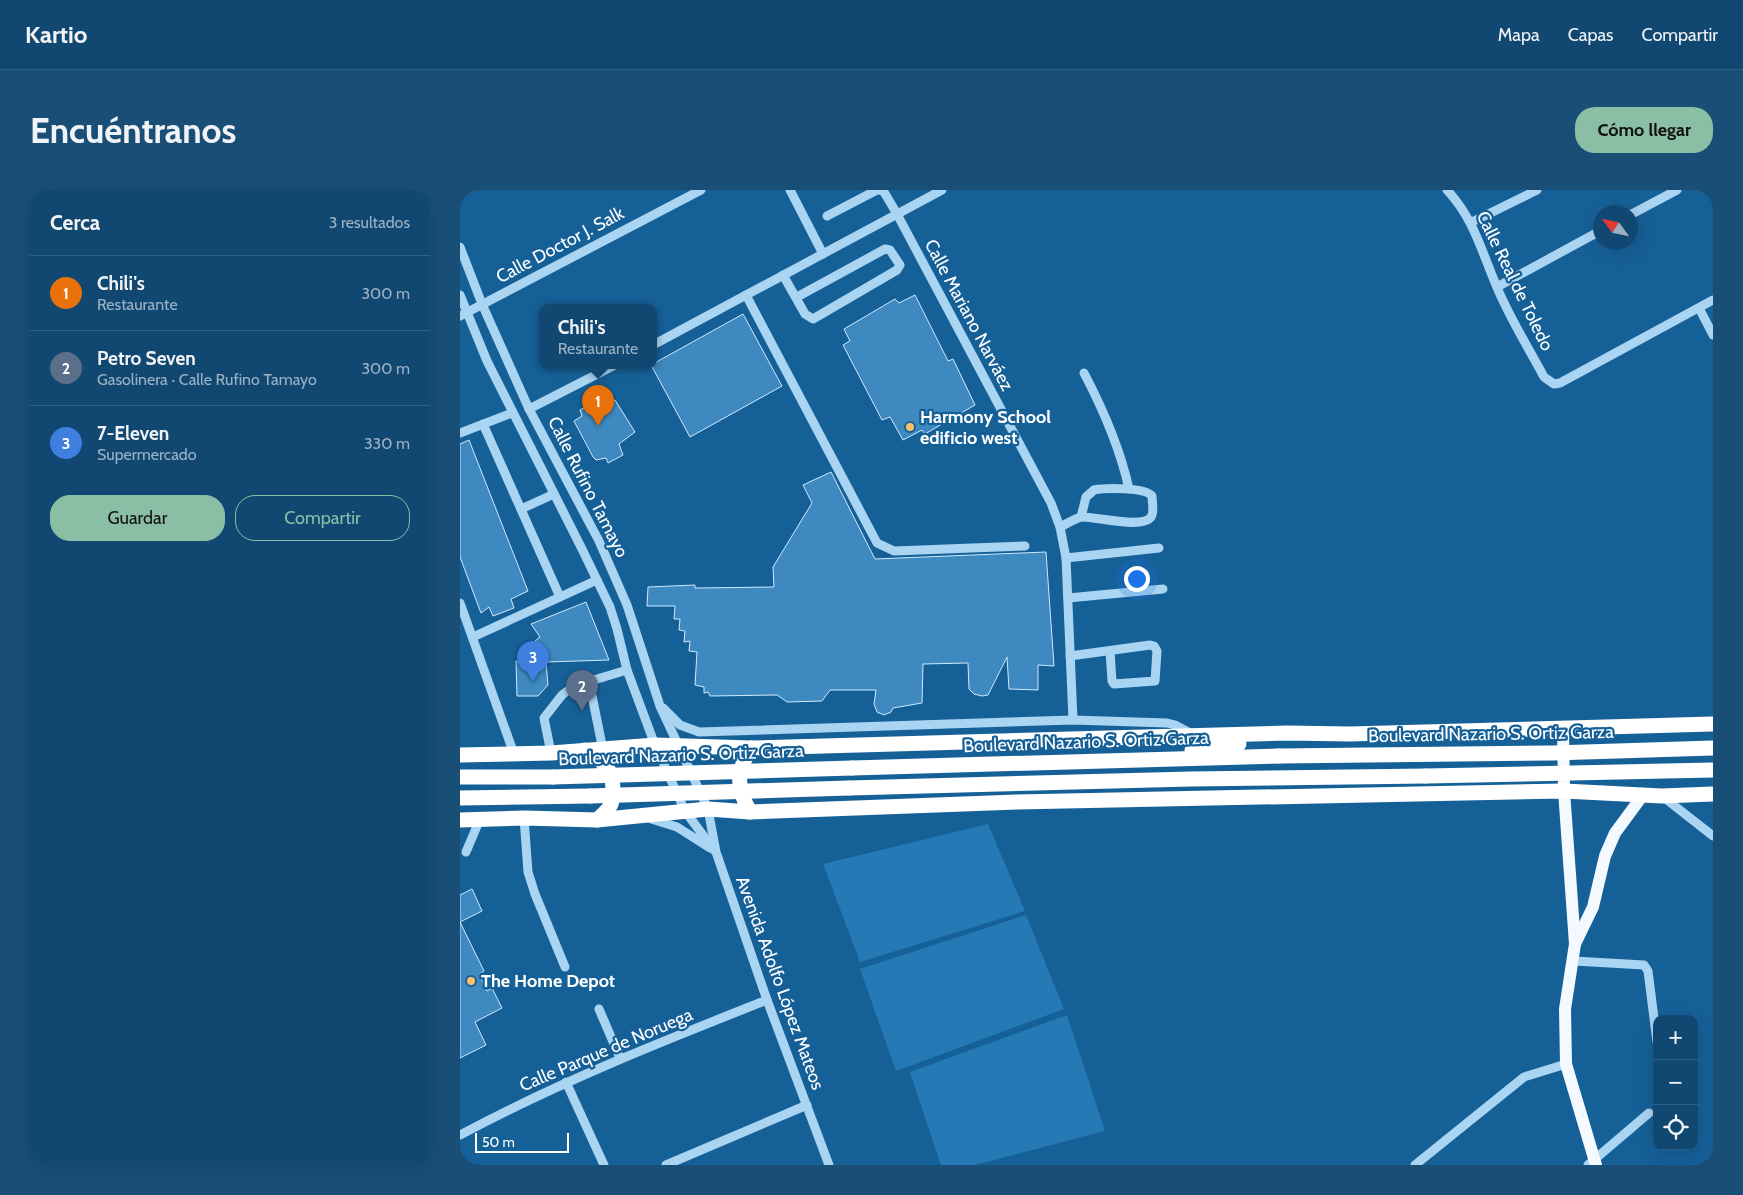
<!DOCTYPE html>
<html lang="es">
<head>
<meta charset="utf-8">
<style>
	:root { --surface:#104872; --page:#194f77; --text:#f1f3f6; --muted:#9cb2c4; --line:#306084; --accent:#8abfa5 }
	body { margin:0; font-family:Cabin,sans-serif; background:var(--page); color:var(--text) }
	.controls { position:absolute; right:15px; bottom:15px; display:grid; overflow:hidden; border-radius:10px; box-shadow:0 5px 20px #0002 }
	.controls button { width:45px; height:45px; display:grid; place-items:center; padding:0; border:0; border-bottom:1px solid var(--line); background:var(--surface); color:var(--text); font:25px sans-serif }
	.compass { position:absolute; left:1133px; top:15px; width:45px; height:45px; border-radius:50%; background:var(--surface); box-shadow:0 5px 20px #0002; rotate:303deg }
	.scale { position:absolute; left:15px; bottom:12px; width:94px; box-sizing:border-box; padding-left:5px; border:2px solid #fff; border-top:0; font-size:14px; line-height:18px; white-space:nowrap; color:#fff; -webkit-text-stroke:4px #166098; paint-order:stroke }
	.you { position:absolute; left:676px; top:388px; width:18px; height:18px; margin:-12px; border:4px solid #fff; border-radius:50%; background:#1a73e8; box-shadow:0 0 0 8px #1a73e833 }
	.badge { display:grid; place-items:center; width:32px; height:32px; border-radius:50%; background:var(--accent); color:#fff; font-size:16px; font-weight:700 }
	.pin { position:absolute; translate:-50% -41px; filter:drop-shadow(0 1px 2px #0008) }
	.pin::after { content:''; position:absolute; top:26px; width:18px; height:15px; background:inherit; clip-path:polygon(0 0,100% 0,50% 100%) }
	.popup { position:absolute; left:79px; top:114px; width:118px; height:65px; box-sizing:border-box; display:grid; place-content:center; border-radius:10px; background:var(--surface); filter:drop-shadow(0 1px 4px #0005); font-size:16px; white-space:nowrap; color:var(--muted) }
	.popup b { font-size:19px; color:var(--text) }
	.popup::after { content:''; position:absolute; left:50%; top:100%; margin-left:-10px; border:10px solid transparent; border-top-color:var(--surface) }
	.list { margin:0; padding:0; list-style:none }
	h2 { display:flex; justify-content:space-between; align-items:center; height:65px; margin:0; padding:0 20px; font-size:21px }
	h2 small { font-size:16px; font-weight:400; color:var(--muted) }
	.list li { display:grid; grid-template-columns:32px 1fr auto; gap:15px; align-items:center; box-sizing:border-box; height:75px; padding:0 20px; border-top:1px solid var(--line) }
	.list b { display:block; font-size:19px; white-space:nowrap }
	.list p { margin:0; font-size:16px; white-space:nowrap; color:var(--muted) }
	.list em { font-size:16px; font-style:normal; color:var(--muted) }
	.actions { display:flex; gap:10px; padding:15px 20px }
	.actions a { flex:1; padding:11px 0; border:1px solid var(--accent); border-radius:20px; text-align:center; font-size:18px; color:var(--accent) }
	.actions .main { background:var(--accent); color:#111 }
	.icon { flex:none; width:28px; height:28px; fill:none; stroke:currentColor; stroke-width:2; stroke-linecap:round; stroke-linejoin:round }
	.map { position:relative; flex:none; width:1253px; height:975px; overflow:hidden; border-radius:20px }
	header { display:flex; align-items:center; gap:30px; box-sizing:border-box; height:70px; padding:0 25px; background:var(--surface); border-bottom:1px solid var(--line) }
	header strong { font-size:24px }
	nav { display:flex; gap:28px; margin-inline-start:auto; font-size:18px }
	.intro { display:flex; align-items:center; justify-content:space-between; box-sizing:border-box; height:120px; padding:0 30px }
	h1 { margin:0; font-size:35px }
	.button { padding:12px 22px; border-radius:20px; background:var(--accent); color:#111; font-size:18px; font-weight:700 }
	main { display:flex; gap:30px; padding:0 30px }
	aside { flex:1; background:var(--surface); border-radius:20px; box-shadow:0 5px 20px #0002 }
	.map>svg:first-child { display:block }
	.green { fill:#2579b4 }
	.building { fill:#3e89bf; stroke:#d0eafc }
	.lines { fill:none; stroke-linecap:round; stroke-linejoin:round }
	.minor { stroke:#a9d4f2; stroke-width:9 }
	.major { stroke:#f3f9ff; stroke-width:12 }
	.highway { stroke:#fff; stroke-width:15 }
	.highway-bridge { stroke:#fff; stroke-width:15 }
	.poi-dot { fill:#ffbf69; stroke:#166098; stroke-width:2 }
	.labels { text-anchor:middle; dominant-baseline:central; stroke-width:4.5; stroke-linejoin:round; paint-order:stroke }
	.street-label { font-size:18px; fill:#fff; stroke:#166098 }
	.poi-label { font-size:18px; font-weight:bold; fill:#fff; stroke:#166098; text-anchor:start }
</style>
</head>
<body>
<header>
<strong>Kartio</strong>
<nav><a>Mapa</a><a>Capas</a><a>Compartir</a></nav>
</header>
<div class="intro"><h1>Encuéntranos</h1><a class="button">Cómo llegar</a></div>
<main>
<aside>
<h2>Cerca<small>3 resultados</small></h2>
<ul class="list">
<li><span class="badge" style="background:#e8710a">1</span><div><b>Chili's</b><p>Restaurante</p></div><em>300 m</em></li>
<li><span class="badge" style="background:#5c6f8a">2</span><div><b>Petro Seven</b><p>Gasolinera · Calle Rufino Tamayo</p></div><em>300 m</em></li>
<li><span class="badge" style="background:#3f7fe0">3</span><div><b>7-Eleven</b><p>Supermercado</p></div><em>330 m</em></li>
</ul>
<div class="actions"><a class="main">Guardar</a><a>Compartir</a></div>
</aside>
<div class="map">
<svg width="1253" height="975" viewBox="0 0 1253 975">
	<rect width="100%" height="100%" fill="#166098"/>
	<g class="green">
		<polygon points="528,634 565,721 400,772 363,674"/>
		<polygon points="566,725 604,819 436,881 400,779"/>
		<polygon points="607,825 645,941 515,975 481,975 450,882"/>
	</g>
	<g class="building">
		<polygon points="455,105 488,171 493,169 515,215 465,244 462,240 443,250 430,227 422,230 383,155 390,151 384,139 435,109 439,113"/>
		<polygon points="283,124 322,196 230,247 191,175"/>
		<polygon points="155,210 175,242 159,254 163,265 148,273 146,268 136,270 133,267 114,231 122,226 120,220 129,215 131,218 137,214 140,217"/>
		<polygon points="9,250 68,401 51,409 54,418 33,426 29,417 21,423 0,367 0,254"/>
		<polygon points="371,282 415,369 586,362 594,476 578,475 578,500 549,499 547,467 528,505 522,506 514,504 509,499 508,473 463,474 462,513 433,518 431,522 424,525 417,522 414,514 416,500 370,500 362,511 327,512 317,505 250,506 248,502 244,503 244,497 235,495 237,462 229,461 230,451 224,452 225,441 219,440 220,429 214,429 215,416 187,416 188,397 235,395 235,398 314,397 313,377 352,313 343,295"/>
		<polygon points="126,412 149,470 86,472 75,451 80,447 71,434"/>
		<polygon points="56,471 86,472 88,495 78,506 57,506"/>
		<polygon points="12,699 22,721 0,732 24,781 19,784 27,801 32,798 42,818 15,832 26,855 0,868 0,705"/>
	</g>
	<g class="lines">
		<g class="minor">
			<polyline points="330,0 363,64"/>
			<polyline points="420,0 424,2 437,24 591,313 600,337 606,368 613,530"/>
			<path d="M987,0C1014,29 1021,60 1036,95C1049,127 1068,157 1084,187L1094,194L1100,193L1253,110"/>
			<polyline points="0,1 2,0"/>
			<polyline points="1170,25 1217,0"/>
			<polyline points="367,26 417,0"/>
			<polyline points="1012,32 1077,0"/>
			<polyline points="0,57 22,114 69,219 139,351 167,415 200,516 248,619 256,662 307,810 369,975"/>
			<polyline points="323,85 345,124 353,129 437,80 440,75 430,60 425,59 337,107"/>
			<polyline points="1037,97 1140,41"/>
			<polyline points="0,105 27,171 122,359 150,417 157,439 167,480 195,555 225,621 254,660"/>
			<polyline points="286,105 417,353 434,361 565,356"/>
			<polyline points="1239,118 1253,145"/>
			<polyline points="0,126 241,0"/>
			<polyline points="193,155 482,0"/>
			<path d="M624,183C644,221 660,258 669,299"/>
			<polyline points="69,219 155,175"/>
			<polyline points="23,234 100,407"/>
			<polyline points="0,243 52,223"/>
			<polyline points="61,319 94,304"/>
			<path d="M600,337C607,334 615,328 622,327C634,326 687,341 692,325C694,320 692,312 692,306C685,297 645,298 634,300L626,307L621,327"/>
			<polyline points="606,368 699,358"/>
			<polyline points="608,408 703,399"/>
			<polyline points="0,413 54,564"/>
			<polyline points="13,447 137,390"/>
			<polyline points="610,466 690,455 694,456 697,461 695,491 654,494 652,491 650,461"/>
			<polyline points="129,491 143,560"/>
			<polyline points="203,518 220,535 239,542 613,530 707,533 715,535 732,544"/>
			<polyline points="91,563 84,528 102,505 114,496 167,480"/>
			<polyline points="1202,606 1253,646"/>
			<polyline points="64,628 68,682 75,704 105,777"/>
			<polyline points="188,628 217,637 250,658"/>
			<polyline points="6,662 20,629"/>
			<polyline points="1114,771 1184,775 1188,781 1197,852"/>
			<polyline points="139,819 160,868"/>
			<polyline points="106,892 144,975"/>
			<path d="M0,945C99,892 203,851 307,810"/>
			<polyline points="206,975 347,915"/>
			<polyline points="955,975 1064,887 1106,874"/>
			<polyline points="1128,975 1189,923"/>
		</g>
		<g class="major">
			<polyline points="1103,538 1104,601 1115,754 1105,819 1106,874 1136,975"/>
			<polyline points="1116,752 1133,717 1145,666 1155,643 1183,605"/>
		</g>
		<g class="highway">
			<path d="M124,560C142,569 153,579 153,599C153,606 153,612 149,618C146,622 141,626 137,630"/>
			<polyline points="732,560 779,554"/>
			<polyline points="0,565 91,563 195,555 291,558 827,543 890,544 1253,534"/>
			<polyline points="392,578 819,566"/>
			<polyline points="0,587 93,587"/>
			<polyline points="389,598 731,589 966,586"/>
			<polyline points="0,608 130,606"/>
			<path d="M290,622C276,597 276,582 291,558"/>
			<polyline points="0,630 64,628 137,630 248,619 290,622 557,612 1104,601 1202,606 1253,604"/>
		</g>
		<g class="highway-bridge">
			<polyline points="819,566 1093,563 1253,558"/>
			<polyline points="966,586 1253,580"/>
			<polyline points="93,587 392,578"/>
			<polyline points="130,606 389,598"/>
		</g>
	</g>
	<g class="poi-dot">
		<circle cx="450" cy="237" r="5"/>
		<circle cx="11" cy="791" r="5"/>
	</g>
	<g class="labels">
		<g class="street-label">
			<text transform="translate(100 55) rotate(-28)">Calle Doctor J. Salk</text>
			<text transform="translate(1055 91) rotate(64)">Calle Real de Toledo</text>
			<text transform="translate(509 125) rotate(62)">Calle Mariano Narváez</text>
			<text transform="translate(128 297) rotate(63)">Calle Rufino Tamayo</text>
			<text transform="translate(1031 544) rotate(-1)">Boulevard Nazario S. Ortiz Garza</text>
			<text transform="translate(626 552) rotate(-2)">Boulevard Nazario S. Ortiz Garza</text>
			<text transform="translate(221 565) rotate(-2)">Boulevard Nazario S. Ortiz Garza</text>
			<text transform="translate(320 793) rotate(70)">Avenida Adolfo López Mateos</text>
			<text transform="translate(146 860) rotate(-23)">Calle Parque de Noruega</text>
		</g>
		<g class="poi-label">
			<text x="460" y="227">Harmony School<tspan x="460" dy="21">edificio west</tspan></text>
			<text x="21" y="791">The Home Depot</text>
		</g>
	</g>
</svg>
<div class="controls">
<button>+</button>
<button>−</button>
<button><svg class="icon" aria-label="locate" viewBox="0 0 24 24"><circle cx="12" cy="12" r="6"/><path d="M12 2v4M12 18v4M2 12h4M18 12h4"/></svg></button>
</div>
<svg class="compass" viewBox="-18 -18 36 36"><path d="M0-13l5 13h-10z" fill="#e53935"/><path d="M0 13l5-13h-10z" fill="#9cb2c4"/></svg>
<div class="scale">50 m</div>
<div class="you"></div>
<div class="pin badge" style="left:138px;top:236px;background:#e8710a">1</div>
<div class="popup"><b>Chili's</b>Restaurante</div>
<div class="pin badge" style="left:122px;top:521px;background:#5c6f8a">2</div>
<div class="pin badge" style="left:73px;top:492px;background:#3f7fe0">3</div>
</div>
</main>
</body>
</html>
